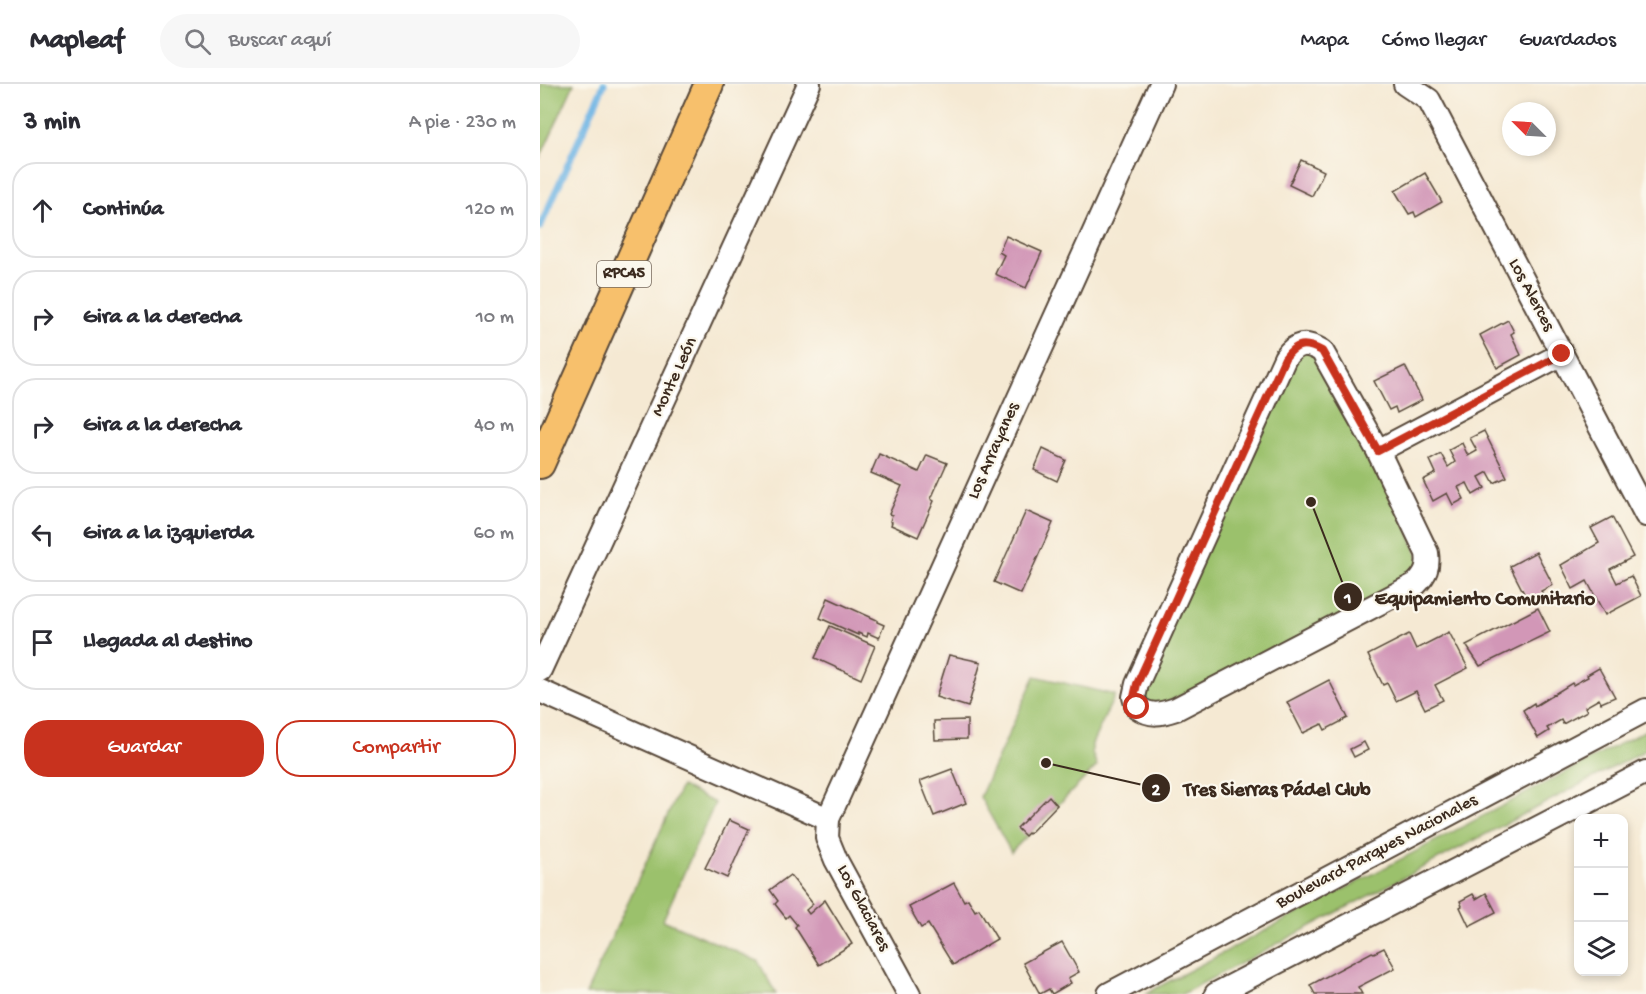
<!DOCTYPE html>
<html lang="es">
<head>
<meta charset="utf-8">
<style>
	:root { --surface:#fff; --page:#f7f7f7; --text:#2b2b33; --muted:#7c7c81; --line:#e1e1e2; --accent:#c8321e }
	body { margin:0; font-family:"Gochi Hand",sans-serif; background:var(--page); color:var(--text) }
	.controls { position:absolute; right:18px; bottom:18px; display:grid; overflow:hidden; border-radius:12px; box-shadow:0 3px 9px #0003 }
	.controls button { width:54px; height:54px; display:grid; place-items:center; padding:0; border:0; border-bottom:2px solid var(--line); background:var(--surface); color:var(--text); font:30px sans-serif }
	.compass { position:absolute; left:962px; top:18px; width:54px; height:54px; border-radius:50%; background:var(--surface); box-shadow:0 3px 9px #0003; rotate:294deg }
	.stop { position:absolute; width:18px; height:18px; margin:-14px; border:4px solid #c8321e; border-radius:50%; background:#fff }
	.stop.end { background:#c8321e; border-color:#fff; box-shadow:0 2px 6px #0008 }
	.list { margin:0; padding:0; list-style:none }
	h2 { display:flex; justify-content:space-between; align-items:center; height:78px; margin:0; padding:0 24px; font-size:26px }
	h2 small { font-size:20px; font-weight:400; color:var(--muted) }
	.list li { display:grid; grid-template-columns:39px 1fr auto; gap:18px; align-items:center; box-sizing:border-box; height:96px; margin:0 12px 12px; padding:0 12px; border:2px solid var(--line); border-radius:24px }
	.list b { display:block; font-size:22px; white-space:nowrap }
	.list em { font-size:20px; font-style:normal; color:var(--muted) }
	.actions { display:flex; gap:12px; padding:18px 24px }
	.actions a { flex:1; padding:14px 0; border:2px solid var(--accent); border-radius:24px; text-align:center; font-size:21px; color:var(--accent) }
	.actions .main { background:var(--accent); color:#fff }
	.icon { flex:none; width:33px; height:33px; fill:none; stroke:currentColor; stroke-width:2; stroke-linecap:round; stroke-linejoin:round }
	.map { position:relative; flex:none; width:1106px; height:910px; overflow:hidden }
	header { display:flex; align-items:center; gap:36px; box-sizing:border-box; height:84px; padding:0 30px; background:var(--surface); border-bottom:2px solid var(--line) }
	header strong { font-size:28px }
	nav { display:flex; gap:33px; margin-inline-start:auto; font-size:21px }
	.search { width:420px; height:54px; background:var(--page); display:flex; align-items:center; gap:15px; box-sizing:border-box; padding:0 21px; border-radius:33px; color:var(--muted); font-size:22px }
	main { display:flex }
	aside { flex:1; background:var(--surface) }
	.map>svg:first-child { display:block }
	.green { fill:#9bc16c; stroke:#6b7645; stroke-width:1.5 }
	.lines { fill:none; stroke-linecap:round; stroke-linejoin:round }
	.stream { stroke:#6db4e4; stroke-width:7 }
	.building { fill:#d297b7 }
	.minor-casing { stroke:#574739; stroke-width:26 }
	.major-casing { stroke:#574739; stroke-width:32 }
	.minor { stroke:#fff; stroke-width:22 }
	.major { stroke:#f7c06c; stroke-width:28 }
	.route { stroke:#c8321e; stroke-width:8 }
	.labels { text-anchor:middle; dominant-baseline:central; stroke-width:4.5; stroke-linejoin:round; paint-order:stroke }
	.shield { fill:#fbf7ec; stroke:#75685c; stroke-width:1.5 }
	.shield-label { font-size:16px; font-weight:bold; fill:#3b2a1e }
	.street-label { font-size:18px; fill:#3b2a1e; stroke:#fbf7ec }
	.leader { fill:none; stroke:#3b2a1e; stroke-width:2 }
	.callout-dot { fill:#3b2a1e; stroke:#fbf7ec; stroke-width:2 }
	.mark-label { font-size:18px; text-anchor:middle; font-weight:bold; fill:#fff }
	.callout-label { font-size:20px; text-anchor:middle; font-weight:bold; fill:#3b2a1e; stroke:#fbf7ec; stroke-width:4.5; stroke-linejoin:round; paint-order:stroke }
</style>
</head>
<body>
<header>
<strong>Mapleaf</strong>
<div class="search"><svg class="icon" aria-label="search" viewBox="0 0 24 24"><circle cx="10" cy="10" r="6"/><path d="M15 15l6 6"/></svg>Buscar aquí</div>
<nav><a>Mapa</a><a>Cómo llegar</a><a>Guardados</a></nav>
</header>
<main>
<aside>
<h2>3 min<small>A pie · 230 m</small></h2>
<ul class="list">
<li><svg class="icon" aria-label="ahead" viewBox="0 0 24 24"><path d="M12 20V5M6 11l6-6 6 6"/></svg><div><b>Continúa</b></div><em>120 m</em></li>
<li><svg class="icon" aria-label="right" viewBox="0 0 24 24"><path d="M7 20v-9h11M14 6l5 5-5 5"/></svg><div><b>Gira a la derecha</b></div><em>10 m</em></li>
<li><svg class="icon" aria-label="right" viewBox="0 0 24 24"><path d="M7 20v-9h11M14 6l5 5-5 5"/></svg><div><b>Gira a la derecha</b></div><em>40 m</em></li>
<li><svg class="icon" aria-label="left" viewBox="0 0 24 24"><path d="M17 20v-9H6M10 6l-5 5 5 5"/></svg><div><b>Gira a la izquierda</b></div><em>60 m</em></li>
<li><svg class="icon" aria-label="arrive" viewBox="0 0 24 24"><path d="M6 21V4h12l-3 4 3 4H6"/></svg><div><b>Llegada al destino</b></div></li>
</ul>
<div class="actions"><a class="main">Guardar</a><a>Compartir</a></div>
</aside>
<div class="map">
<svg width="1106" height="910" viewBox="0 0 1106 910">
	<rect width="100%" height="100%" fill="#fbf7ec"/>
	<filter id="ink" filterUnits="userSpaceOnUse"><feTurbulence type="fractalNoise" baseFrequency=".0167" numOctaves="2"/><feDisplacementMap in="SourceGraphic" scale="12" xChannelSelector="R" yChannelSelector="G"/><feConvolveMatrix kernelMatrix="1 2 1 2 8 2 1 2 1" color-interpolation-filters="sRGB"/></filter>
	<filter id="wash" filterUnits="userSpaceOnUse"><feTurbulence type="fractalNoise" baseFrequency=".008" numOctaves="4" result="noise"/><feDisplacementMap in="SourceGraphic" scale="24" xChannelSelector="R" yChannelSelector="G"/><feGaussianBlur stdDeviation="1.35" result="paint"/><feColorMatrix in="noise" values="0 0 0 0 0 0 0 0 0 0 0 0 0 0 0 0 0 1.4 0 .05"/><feComposite in="paint" operator="in"/></filter>
	<g filter="url(#wash)">
		<rect width="100%" height="100%" fill="#f5e9d3"/>
		<g class="green">
			<polygon points="0,0 34,0 0,74"/>
			<polygon points="772,261 838,367 885,491 606,629 597,600 745,274"/>
			<polygon points="495,592 575,611 552,660 552,669 557,682 471,768 440,713"/>
			<polygon points="1106,646 1106,666 642,910 605,910"/>
			<polygon points="141,702 175,719 123,836 218,877 236,910 46,910"/>
		</g>
		<g class="lines">
			<polyline class="stream" points="0,143 64,0"/>
		</g>
		<g id="blocks">
			<g class="building">
				<polygon points="761,76 784,87 772,112 749,101"/>
				<polygon points="885,89 902,118 876,133 874,128 869,130 855,107"/>
				<polygon points="466,152 502,168 486,204 455,190 464,171 459,168"/>
				<polygon points="968,236 974,248 971,250 981,271 957,284 940,251"/>
				<polygon points="865,282 882,316 857,329 855,323 849,326 834,297"/>
				<polygon points="944,347 967,393 954,399 948,388 939,393 945,404 933,411 927,399 918,403 924,415 913,421 907,409 893,417 883,396 896,389 890,376 901,370 908,383 915,378 909,366 922,359 928,372 937,367 930,354"/>
				<polygon points="503,365 526,376 517,397 494,386"/>
				<polygon points="339,370 379,388 387,371 407,379 391,415 394,417 378,453 351,441 352,438 350,437 352,431 349,430 362,402 331,389"/>
				<polygon points="486,427 513,439 481,510 454,498"/>
				<polygon points="1072,433 1093,473 1070,485 1077,499 1091,492 1101,512 1065,531 1047,497 1033,505 1021,481 1059,459 1051,444"/>
				<polygon points="996,468 1013,501 1001,507 1004,512 989,519 970,482"/>
				<polygon points="288,514 337,536 337,538 344,541 339,554 328,549 327,553 318,549 318,551 280,534"/>
				<polygon points="998,524 1010,548 940,582 926,561"/>
				<polygon points="290,542 335,562 321,595 275,574"/>
				<polygon points="909,548 928,584 895,601 903,616 885,625 876,607 856,617 847,599 843,601 828,571 869,550 876,565"/>
				<polygon points="409,571 441,578 428,623 396,613"/>
				<polygon points="1059,584 1075,613 1061,619 1059,615 1045,623 1047,627 1023,640 1021,636 1007,644 1009,647 998,654 983,626 994,619 995,622 1032,599 1033,601 1040,597 1048,593 1047,591"/>
				<polygon points="789,596 808,634 785,646 782,640 763,649 747,618"/>
				<polygon points="427,636 427,655 395,656 394,637"/>
				<polygon points="824,658 828,666 814,673 810,665"/>
				<polygon points="412,685 426,719 394,732 380,697"/>
				<polygon points="509,712 517,721 489,750 488,749 485,752 477,744"/>
				<polygon points="189,736 209,745 187,794 165,784"/>
				<polygon points="250,791 273,820 266,826 269,830 285,816 312,860 279,881 255,843 257,841 249,831 246,834 235,820 238,817 230,806"/>
				<polygon points="414,799 424,817 428,815 435,827 439,825 457,855 413,881 388,840 381,844 369,823"/>
				<polygon points="946,809 956,828 929,842 920,823 922,822 920,817 933,810 936,815"/>
				<polygon points="522,858 539,888 528,894 531,899 512,910 509,905 500,910 483,879"/>
				<polygon points="844,864 855,884 818,903 822,910 775,910 770,901 832,868 834,869"/>
			</g>
		</g>
	</g>
	<g filter="url(#ink)">
		<use href="#blocks" fill-opacity="0" stroke="#574739" stroke-width="1.5"/>
		<g class="lines">
			<g class="minor-casing">
				<g id="minor">
					<polyline points="865,0 889,16 1106,431"/>
					<path d="M838,367L887,469C889,483 886,490 876,500L636,625C621,630 611,633 597,623L594,613L597,600L745,274C756,259 765,257 782,267L838,367L1022,270"/>
					<polyline points="0,586 269,0"/>
					<polyline points="0,607 288,735"/>
					<polyline points="369,910 296,776 287,754 288,735 621,0"/>
					<polyline points="569,910 1106,626"/>
					<polyline points="676,910 1106,688"/>
				</g>
			</g>
			<g class="major-casing">
				<polyline id="major" points="0,380 169,0"/>
			</g>
			<use href="#minor" class="minor"/>
			<use href="#major" class="major"/>
		</g>
	</g>
	<g class="lines" filter="url(#ink)">
		<path class="route" d="M597,623L594,613L597,600L745,274C756,259 765,258 782,267L838,367L1022,270"/>
	</g>
	<g class="labels">
		<rect class="shield" x="57" y="177" width="54" height="26" rx="4.5"/>
		<g class="shield-label">
			<text x="84" y="190">RPC45</text>
		</g>
		<g class="street-label">
			<text transform="translate(991 211) rotate(62)">Los Alerces</text>
			<text transform="translate(135 293) rotate(-65)">Monte León</text>
			<text transform="translate(454 367) rotate(-66)">Los Arrayanes</text>
			<text transform="translate(837 768) rotate(-28)">Boulevard Parques Nacionales</text>
			<text transform="translate(323 824) rotate(62)">Los Glaciares</text>
		</g>
	</g>
	<path class="leader" d="M771 418L808 513M506 679L616 704"/>
	<g class="callout-dot">
		<circle cx="771" cy="418" r="6"/>
		<circle cx="506" cy="679" r="6"/>
		<circle cx="808" cy="513" r="15"/>
		<circle cx="616" cy="704" r="15"/>
	</g>
	<g class="mark-label">
		<text x="808" y="519">1</text>
		<text x="616" y="711">2</text>
	</g>
	<g class="callout-label">
		<text x="945" y="520">Equipamiento Comunitario</text>
		<text x="737" y="711">Tres Sierras Pádel Club</text>
	</g>
</svg>
<div class="controls">
<button>+</button>
<button>−</button>
<button><svg class="icon" aria-label="layers" viewBox="0 0 24 24"><path d="M12 4l9 5-9 5-9-5zM3 14l9 5 9-5"/></svg></button>
</div>
<svg class="compass" viewBox="-18 -18 36 36"><path d="M0-13l5 13h-10z" fill="#e53935"/><path d="M0 13l5-13h-10z" fill="#7c7c81"/></svg>
<div class="stop" style="left:597px;top:623px"></div>
<div class="stop end" style="left:1022px;top:270px"></div>
</div>
</main>
</body>
</html>
